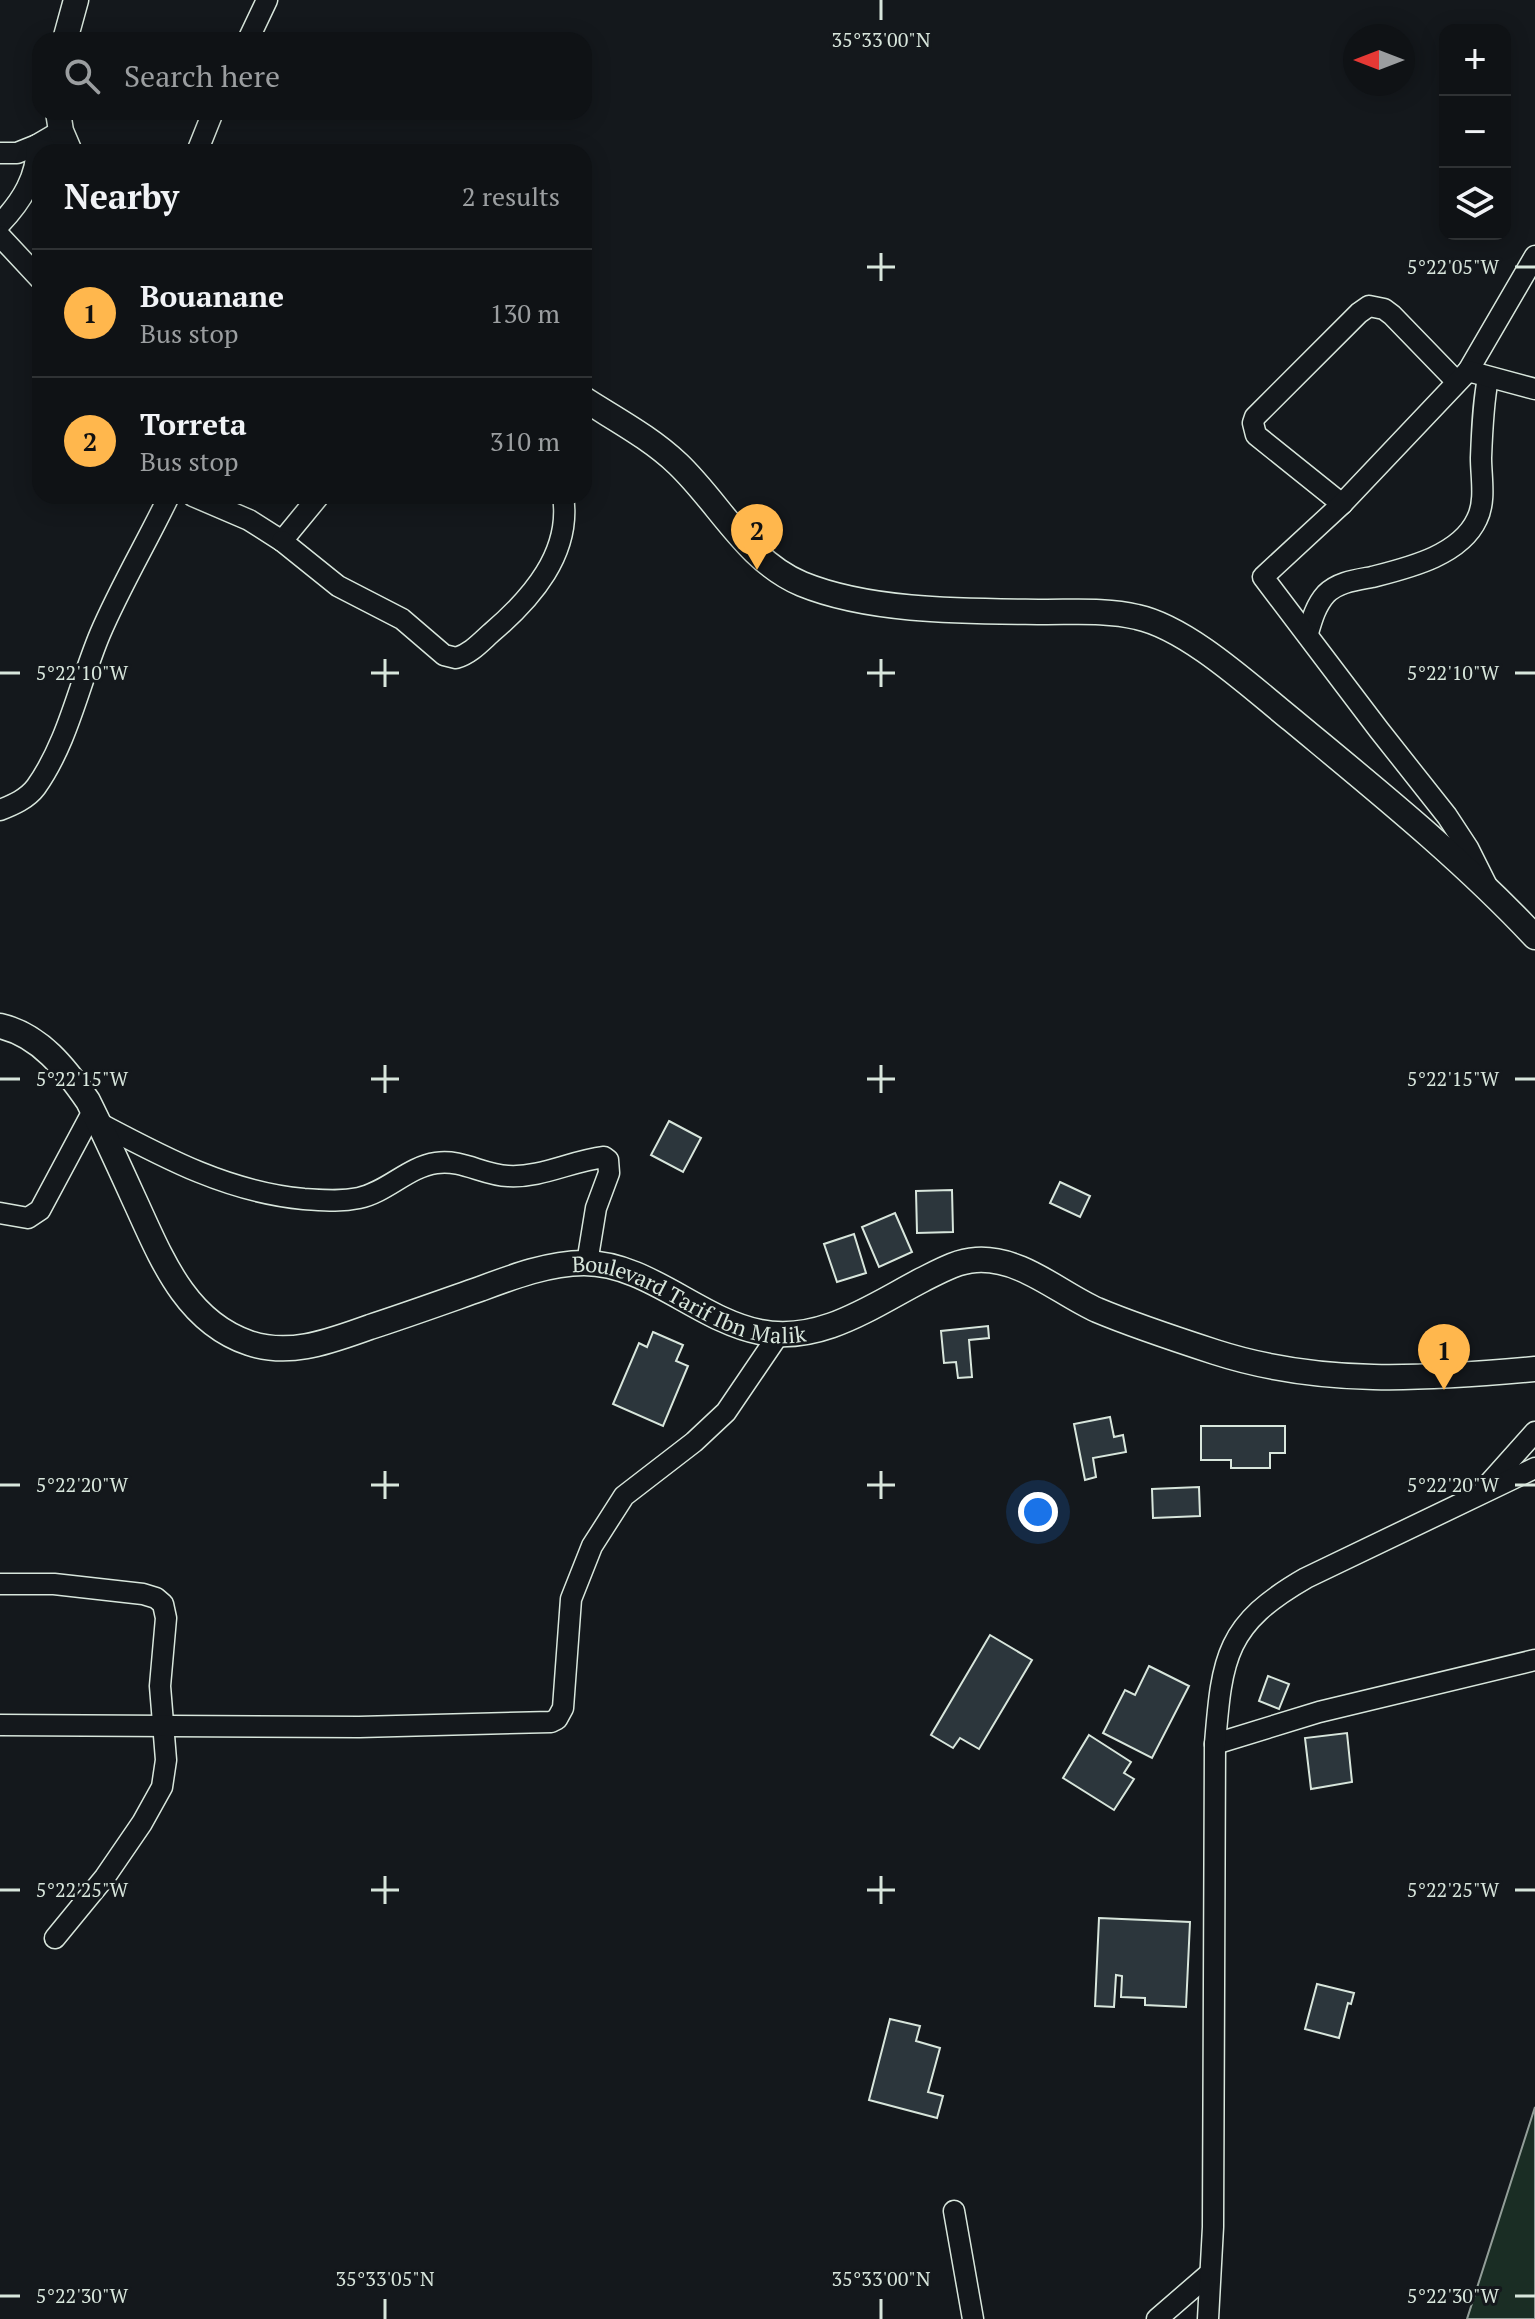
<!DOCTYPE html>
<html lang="en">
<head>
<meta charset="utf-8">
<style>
	:root { --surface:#0f1215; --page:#181b1e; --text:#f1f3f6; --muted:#9b9ea0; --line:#2f3234; --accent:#ffb74d }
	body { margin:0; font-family:"PT Serif",serif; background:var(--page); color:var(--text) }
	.controls { position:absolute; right:24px; top:24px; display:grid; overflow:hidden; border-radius:16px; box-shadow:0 4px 20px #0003 }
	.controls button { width:72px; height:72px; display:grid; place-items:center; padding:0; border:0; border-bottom:2px solid var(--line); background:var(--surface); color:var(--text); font:40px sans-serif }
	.compass { position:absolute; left:1343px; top:24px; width:72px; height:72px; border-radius:50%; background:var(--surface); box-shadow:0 4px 20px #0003; rotate:270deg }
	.you { position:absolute; left:1038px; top:1512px; width:28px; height:28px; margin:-20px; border:6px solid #fff; border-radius:50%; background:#1a73e8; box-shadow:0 0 0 12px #1a73e833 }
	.badge { display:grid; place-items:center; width:52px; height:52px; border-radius:50%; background:var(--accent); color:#111; font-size:26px; font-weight:700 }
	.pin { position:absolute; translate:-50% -66px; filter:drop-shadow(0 2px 4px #0008) }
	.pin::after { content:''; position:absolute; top:42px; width:28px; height:24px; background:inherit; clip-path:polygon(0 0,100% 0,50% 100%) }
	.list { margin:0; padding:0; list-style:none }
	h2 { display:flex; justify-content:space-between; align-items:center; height:104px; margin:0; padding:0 32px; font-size:34px }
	h2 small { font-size:26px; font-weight:400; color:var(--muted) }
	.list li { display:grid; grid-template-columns:52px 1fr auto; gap:24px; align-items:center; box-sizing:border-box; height:128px; padding:0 32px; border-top:2px solid var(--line) }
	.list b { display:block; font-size:30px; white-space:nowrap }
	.list p { margin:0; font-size:26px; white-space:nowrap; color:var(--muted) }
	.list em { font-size:26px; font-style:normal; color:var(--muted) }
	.icon { flex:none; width:44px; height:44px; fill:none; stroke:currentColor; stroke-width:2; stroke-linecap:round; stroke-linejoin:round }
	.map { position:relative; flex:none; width:1535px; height:2319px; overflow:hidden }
	.search { position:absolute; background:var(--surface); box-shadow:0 4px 20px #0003; left:32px; top:32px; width:560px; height:88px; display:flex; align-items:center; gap:20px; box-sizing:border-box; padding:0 28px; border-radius:24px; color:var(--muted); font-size:30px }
	.panel { position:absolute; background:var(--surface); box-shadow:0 4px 20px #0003; left:32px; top:144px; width:560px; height:360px; border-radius:24px }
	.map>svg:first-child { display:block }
	.green { fill:#1a2d24; stroke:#939e99; stroke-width:2 }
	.building { fill:#2c363c; stroke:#d8e6dc; stroke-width:2 }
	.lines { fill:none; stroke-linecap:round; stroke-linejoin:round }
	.minor-casing { stroke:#d8e6dc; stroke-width:23 }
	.tertiary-casing { stroke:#d8e6dc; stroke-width:27 }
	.minor { stroke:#14181c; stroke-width:20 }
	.tertiary { stroke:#14181c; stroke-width:24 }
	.ticks { fill:none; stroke:#d8e6dc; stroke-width:3 }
	.labels { text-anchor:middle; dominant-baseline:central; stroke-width:6; stroke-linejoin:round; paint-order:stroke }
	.street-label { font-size:22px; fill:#d8e6dc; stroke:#14181c }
	.ticks-label { font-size:20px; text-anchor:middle; fill:#d8e6dc; stroke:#14181c; stroke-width:6; stroke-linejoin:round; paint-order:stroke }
</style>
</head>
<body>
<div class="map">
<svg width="1535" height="2319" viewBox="0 0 1535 2319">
	<rect width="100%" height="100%" fill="#14181c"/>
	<polygon class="green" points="1535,2107 1535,2319 1467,2319"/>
	<g class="building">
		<polygon points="669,1121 701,1138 683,1172 651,1155"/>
		<polygon points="1060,1182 1090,1196 1080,1217 1050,1203"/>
		<polygon points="952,1190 953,1232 917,1233 916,1191"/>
		<polygon points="895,1213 912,1252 879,1267 862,1227"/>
		<polygon points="854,1234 866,1273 837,1282 824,1244"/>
		<polygon points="988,1326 989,1338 969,1340 972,1377 958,1378 956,1362 944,1363 941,1331"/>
		<polygon points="653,1332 683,1345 676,1361 688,1366 663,1426 613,1404 639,1343 647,1347"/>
		<polygon points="1110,1417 1114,1437 1123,1435 1126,1452 1093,1458 1096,1477 1085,1480 1074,1424"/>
		<polygon points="1201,1426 1285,1426 1285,1453 1270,1453 1270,1468 1231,1468 1231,1460 1201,1460"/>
		<polygon points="1199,1487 1200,1516 1153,1518 1152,1489"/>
		<polygon points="990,1635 1032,1660 979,1749 960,1738 953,1748 931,1735"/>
		<polygon points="1149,1666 1189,1686 1152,1758 1103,1733 1125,1690 1135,1695"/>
		<polygon points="1268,1676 1289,1684 1279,1709 1259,1701"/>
		<polygon points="1347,1733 1352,1782 1311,1789 1305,1738"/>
		<polygon points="1089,1735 1131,1762 1124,1773 1134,1779 1114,1810 1063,1778"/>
		<polygon points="1099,1918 1190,1922 1186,2007 1145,2005 1145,1998 1121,1997 1122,1976 1116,1975 1114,2007 1095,2006"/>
		<polygon points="1317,1984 1354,1993 1351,2004 1348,2003 1339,2038 1305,2029"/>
		<polygon points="890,2019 920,2026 916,2041 940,2048 928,2092 943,2096 937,2118 869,2100"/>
	</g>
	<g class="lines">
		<g class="minor-casing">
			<g id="minor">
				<polyline points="248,40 267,0"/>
				<polyline points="197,152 213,112"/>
				<polyline points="0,153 17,153 37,145"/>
				<path d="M0,224C22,201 37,177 37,145L61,131"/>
				<polyline points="0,236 40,279"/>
				<polyline points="1468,371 1535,256"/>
				<polyline points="193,496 249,520 282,541 319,496"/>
				<polyline points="1342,504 1256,435 1253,423 1255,417 1359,313 1369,306 1384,309 1392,315 1457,382"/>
				<path d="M282,541L338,586L402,619L444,655L456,658C470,654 480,643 491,633C531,599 572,553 563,496"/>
				<path d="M1308,633C1312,619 1316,605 1326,594C1338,582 1356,580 1372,577C1407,568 1460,556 1477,519C1486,501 1481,477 1481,458C1482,431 1483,404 1488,378"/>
				<path d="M0,810C13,805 27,799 36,787C68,742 79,684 100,634C120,587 147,542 169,496"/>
				<polyline points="1486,884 1468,848 1447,816 1379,730 1263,577 1342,504 1468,371 1535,389"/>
				<path d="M99,1123C165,1158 228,1192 304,1199C322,1200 340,1202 359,1198C387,1192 408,1167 436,1163C462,1159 483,1175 508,1176C541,1178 571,1161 604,1157L608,1160L609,1173L596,1208L587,1263"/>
				<polyline points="0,1213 28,1218 40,1210 93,1111"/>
				<polyline points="1485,1488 1535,1432"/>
				<polyline points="0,1584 54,1584 143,1594 156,1598 163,1604 166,1618 160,1686 166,1760 162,1787 142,1823 105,1877 55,1938"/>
				<polyline points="0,1725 359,1727 551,1722 557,1719 563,1708 571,1599 592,1546 624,1496 694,1442 726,1412 779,1334"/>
				<polyline points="1215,1744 1319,1712 1535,1660"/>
				<polyline points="954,2211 973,2319"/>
				<polyline points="1157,2319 1209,2274"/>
				<path d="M1208,2319L1213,2227L1215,1744C1222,1656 1226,1624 1306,1578L1535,1468"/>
			</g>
		</g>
		<g class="tertiary-casing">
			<g id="tertiary">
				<polyline points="65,40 76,0"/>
				<polyline points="58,112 61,131 70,152"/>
				<path d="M584,399C615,419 651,438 678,464C720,504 747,561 802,584C873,613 971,611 1047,612C1077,612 1108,610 1137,617C1188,628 1251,687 1292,720C1375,789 1461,858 1535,937"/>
				<path id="s1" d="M0,1026C40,1035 66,1069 88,1101C104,1133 119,1166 134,1199C160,1255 184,1321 249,1343C291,1357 330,1341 370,1327C407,1315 443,1302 480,1289C512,1277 549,1263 584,1263C648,1263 699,1320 760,1332C820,1344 872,1306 922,1280C940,1271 957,1261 976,1260C1021,1257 1059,1293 1097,1310C1135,1326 1175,1339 1215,1352C1320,1386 1426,1379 1535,1369"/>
			</g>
		</g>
		<use href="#minor" class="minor"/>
		<use href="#tertiary" class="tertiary"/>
	</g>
	<path class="ticks" d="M881,0V20M881,253V281M867,267H895M1515,267H1535M385,659V687M881,659V687M0,673H20M371,673H399M867,673H895M1515,673H1535M385,1065V1093M881,1065V1093M0,1079H20M371,1079H399M867,1079H895M1515,1079H1535M385,1471V1499M881,1471V1499M0,1485H20M371,1485H399M867,1485H895M1515,1485H1535M385,1876V1904M881,1876V1904M0,1890H20M371,1890H399M867,1890H895M1515,1890H1535M0,2296H20M1515,2296H1535M385,2299V2319M881,2299V2319"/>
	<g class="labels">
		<g class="street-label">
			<text stroke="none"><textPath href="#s1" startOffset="878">Boulevard Tarif Ibn Malik</textPath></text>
		</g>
	</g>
	<g class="ticks-label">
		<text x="881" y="47">35°33'00"N</text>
		<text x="1453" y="274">5°22'05"W</text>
		<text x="1453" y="680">5°22'10"W</text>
		<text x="82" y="680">5°22'10"W</text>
		<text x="1453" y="1086">5°22'15"W</text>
		<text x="82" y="1086">5°22'15"W</text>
		<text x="1453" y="1492">5°22'20"W</text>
		<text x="82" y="1492">5°22'20"W</text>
		<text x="1453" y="1897">5°22'25"W</text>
		<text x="82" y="1897">5°22'25"W</text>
		<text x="385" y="2286">35°33'05"N</text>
		<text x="881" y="2286">35°33'00"N</text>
		<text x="1453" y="2303">5°22'30"W</text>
		<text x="82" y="2303">5°22'30"W</text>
	</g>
</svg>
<div class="controls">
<button>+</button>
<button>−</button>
<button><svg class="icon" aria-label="layers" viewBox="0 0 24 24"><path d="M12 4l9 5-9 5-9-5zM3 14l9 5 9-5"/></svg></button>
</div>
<svg class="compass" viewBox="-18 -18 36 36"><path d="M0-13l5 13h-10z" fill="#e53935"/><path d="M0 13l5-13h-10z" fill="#9b9ea0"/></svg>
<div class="you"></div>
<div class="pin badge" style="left:1444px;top:1390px">1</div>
<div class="pin badge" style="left:757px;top:570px">2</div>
<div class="search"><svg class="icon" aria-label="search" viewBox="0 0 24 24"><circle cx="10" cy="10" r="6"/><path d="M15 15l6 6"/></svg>Search here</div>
<section class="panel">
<h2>Nearby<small>2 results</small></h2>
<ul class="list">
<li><span class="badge">1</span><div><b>Bouanane</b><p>Bus stop</p></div><em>130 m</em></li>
<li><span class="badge">2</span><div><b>Torreta</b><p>Bus stop</p></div><em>310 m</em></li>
</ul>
</section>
</div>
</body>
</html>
